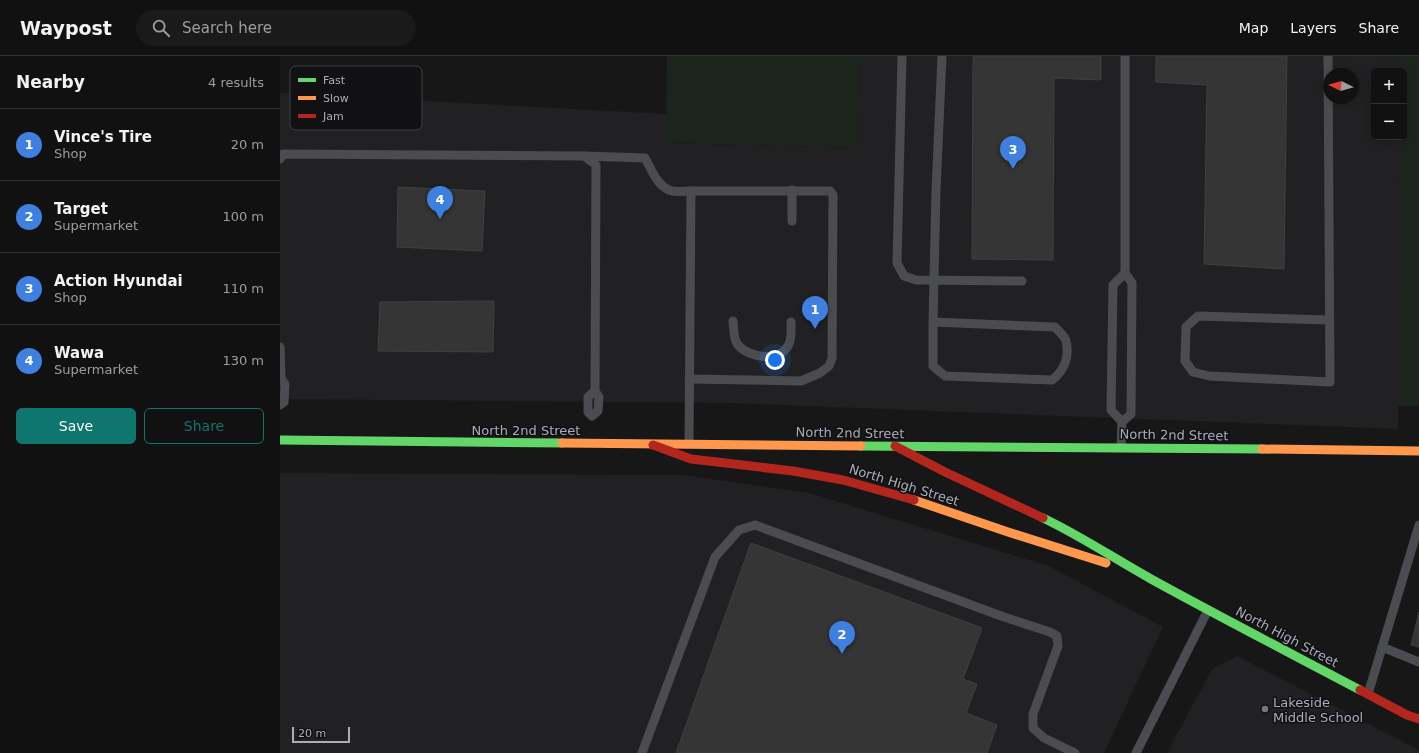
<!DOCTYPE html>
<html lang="en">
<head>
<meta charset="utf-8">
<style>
	:root { --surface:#111; --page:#1a1a1a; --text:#f1f3f6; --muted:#9c9d9f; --line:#303131; --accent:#0f766e }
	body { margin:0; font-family:"DejaVu Sans",sans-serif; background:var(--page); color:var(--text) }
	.controls { position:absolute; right:12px; top:12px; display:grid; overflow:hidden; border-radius:6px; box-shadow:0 2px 10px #0003 }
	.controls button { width:36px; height:36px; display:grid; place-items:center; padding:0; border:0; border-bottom:1px solid var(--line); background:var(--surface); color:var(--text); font:20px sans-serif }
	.compass { position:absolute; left:1043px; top:12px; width:36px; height:36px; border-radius:50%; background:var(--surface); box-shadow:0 2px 10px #0003; rotate:275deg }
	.scale { position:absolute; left:12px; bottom:10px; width:58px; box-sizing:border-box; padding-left:4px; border:2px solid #a8adb8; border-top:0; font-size:11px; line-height:14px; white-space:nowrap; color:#a8adb8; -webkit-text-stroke:3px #111113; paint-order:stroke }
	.you { position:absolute; left:495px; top:304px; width:14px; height:14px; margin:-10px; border:3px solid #fff; border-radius:50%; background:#1a73e8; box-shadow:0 0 0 6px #1a73e833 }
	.badge { display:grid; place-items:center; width:26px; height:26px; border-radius:50%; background:var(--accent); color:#fff; font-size:13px; font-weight:700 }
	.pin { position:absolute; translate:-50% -33px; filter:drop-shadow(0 1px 2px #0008) }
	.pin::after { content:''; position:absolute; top:21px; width:14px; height:12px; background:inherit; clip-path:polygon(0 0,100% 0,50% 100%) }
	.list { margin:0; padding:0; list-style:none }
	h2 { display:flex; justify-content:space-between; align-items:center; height:52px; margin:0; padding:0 16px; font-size:17px }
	h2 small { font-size:13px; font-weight:400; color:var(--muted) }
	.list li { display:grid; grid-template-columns:26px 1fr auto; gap:12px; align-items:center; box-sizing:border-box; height:72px; padding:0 16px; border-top:1px solid var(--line) }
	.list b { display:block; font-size:15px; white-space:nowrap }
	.list p { margin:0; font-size:13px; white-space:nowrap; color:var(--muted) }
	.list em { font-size:13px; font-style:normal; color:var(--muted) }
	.actions { display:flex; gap:8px; padding:12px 16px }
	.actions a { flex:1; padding:9px 0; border:1px solid var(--accent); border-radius:6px; text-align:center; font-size:14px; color:var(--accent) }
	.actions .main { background:var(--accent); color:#fff }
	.icon { flex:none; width:22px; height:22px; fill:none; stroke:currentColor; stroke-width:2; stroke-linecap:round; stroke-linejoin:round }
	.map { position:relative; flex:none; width:1139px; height:697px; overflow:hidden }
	header { display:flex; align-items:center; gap:24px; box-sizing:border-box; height:56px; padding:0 20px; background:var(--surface); border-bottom:1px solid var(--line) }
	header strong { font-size:19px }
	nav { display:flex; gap:22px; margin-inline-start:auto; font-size:14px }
	.search { width:280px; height:36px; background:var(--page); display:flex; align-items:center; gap:10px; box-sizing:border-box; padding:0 14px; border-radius:22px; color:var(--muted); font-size:15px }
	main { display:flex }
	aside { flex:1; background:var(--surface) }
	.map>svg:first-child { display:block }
	.built { fill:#212123; fill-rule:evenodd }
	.green { fill:#1d241e }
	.building { fill:#353536; stroke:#3f4043 }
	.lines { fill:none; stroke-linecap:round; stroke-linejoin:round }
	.lane { stroke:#4b4c50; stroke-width:9 }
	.fast { stroke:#63d668; stroke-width:9 }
	.slow { stroke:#ff974d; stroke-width:9 }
	.jam { stroke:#b3261e; stroke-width:9 }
	.poi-dot { fill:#757880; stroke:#111113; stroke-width:1.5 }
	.labels { text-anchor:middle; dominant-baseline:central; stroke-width:3; stroke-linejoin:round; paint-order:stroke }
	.street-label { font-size:13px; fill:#a8adb8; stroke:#111113 }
	.poi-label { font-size:13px; fill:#a8adb8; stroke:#111113; text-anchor:start }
	.key { fill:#111113; stroke:#3e4045; stroke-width:1 }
	.key-label { font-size:11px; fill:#a8adb8 }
</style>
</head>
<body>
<header>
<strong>Waypost</strong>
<div class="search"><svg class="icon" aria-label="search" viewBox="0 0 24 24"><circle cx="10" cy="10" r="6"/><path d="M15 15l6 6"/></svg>Search here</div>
<nav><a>Map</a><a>Layers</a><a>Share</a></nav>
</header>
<main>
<aside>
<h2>Nearby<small>4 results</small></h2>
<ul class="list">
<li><span class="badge" style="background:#3f7fe0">1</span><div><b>Vince's Tire</b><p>Shop</p></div><em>20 m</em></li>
<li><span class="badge" style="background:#3f7fe0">2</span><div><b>Target</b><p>Supermarket</p></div><em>100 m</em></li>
<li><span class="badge" style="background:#3f7fe0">3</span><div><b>Action Hyundai</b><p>Shop</p></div><em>110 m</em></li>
<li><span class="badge" style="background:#3f7fe0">4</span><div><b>Wawa</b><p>Supermarket</p></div><em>130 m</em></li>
</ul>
<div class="actions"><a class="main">Save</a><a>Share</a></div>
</aside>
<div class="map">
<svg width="1139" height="697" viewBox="0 0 1139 697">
	<rect width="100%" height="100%" fill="#171717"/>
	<g class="built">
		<path d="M580,0H1119V15H1094V81H1119L1118,373L450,347L0,343V37L386,58V87L578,92ZM1049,18H1073V42H1049Z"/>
		<polygon points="0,417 403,419 529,437 769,510 883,571 824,697 0,697"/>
		<polygon points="957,600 1139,694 1139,697 887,697 932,613"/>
	</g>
	<g class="green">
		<polygon points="387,0 580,0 578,92 386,87"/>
		<polygon points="1119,0 1139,0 1139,350 1117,350 1119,81 1124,81 1124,15 1119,15"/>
	</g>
	<g class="building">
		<polygon points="693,0 821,0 821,24 774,22 773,204 692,203"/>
		<polygon points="876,0 1007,0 1004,213 924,208 927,29 876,26"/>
		<polygon points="118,131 205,135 202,195 117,191"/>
		<polygon points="214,245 213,296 98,295 100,246"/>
		<polygon points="471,487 702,572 683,623 697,628 686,657 717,669 707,697 396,697"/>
		<polygon points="1139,556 1139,591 1131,589"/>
	</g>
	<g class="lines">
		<g class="lane">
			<polyline points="622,0 617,207 624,220 636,224 742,225"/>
			<polyline points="1048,0 1050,326 929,320 913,316 905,305 906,271 918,260 1049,264"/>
			<path d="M304,100L365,102C372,114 377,131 392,135C397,136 405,135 411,135L409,388"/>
			<polyline points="0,103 3,98 304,100 316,109 315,335 319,341 318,355 312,360 308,356 308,341 315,335"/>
			<polyline points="512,165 512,134"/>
			<polyline points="845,217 845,0"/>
			<path d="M453,265C454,272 453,283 458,289C469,302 501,307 509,288C512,282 511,273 511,266"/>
			<path d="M653,266L775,271C778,275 785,280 786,285C790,301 784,315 772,324L665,320L653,310V266L656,135L662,0"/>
			<polyline points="0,291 1,321"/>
			<polyline points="0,321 5,328 4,346 0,349"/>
			<polyline points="409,323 521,325 540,317 549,310 552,302 553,139 550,135 411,135"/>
			<polyline points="841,392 842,366 831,354 833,229 845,217 852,227 851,358 842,366"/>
			<polyline points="1102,591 1139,606"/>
			<polyline points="1088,638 1139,469"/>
			<polyline points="362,697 435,501 459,474 475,469 724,561 770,576 777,580 778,590 753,658 753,672 764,682 795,697"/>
			<polyline points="856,697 928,554"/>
		</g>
		<g class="fast">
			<polyline points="0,384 282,387"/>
			<polyline points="581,390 982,393"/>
			<path d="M763,462C801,480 835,503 871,523C940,561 1010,597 1080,634"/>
		</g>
		<g class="slow">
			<polyline points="282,387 581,390"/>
			<polyline points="982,393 1139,395"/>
			<polyline points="634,444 728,476 826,507"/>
		</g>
		<g class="jam">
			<polyline points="373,389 411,403 513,415 563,424 634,444"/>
			<polyline points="615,390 665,416 763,462"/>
			<polyline points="1080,634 1127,659 1139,663"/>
		</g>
	</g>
	<circle class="poi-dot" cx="985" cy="653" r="4"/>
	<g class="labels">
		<g class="street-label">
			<text x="246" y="374">North 2nd Street</text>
			<text transform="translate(570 377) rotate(1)">North 2nd Street</text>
			<text transform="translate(894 379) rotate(1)">North 2nd Street</text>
			<text transform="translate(624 429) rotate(17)">North High Street</text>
			<text transform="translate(1007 581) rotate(28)">North High Street</text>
		</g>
		<g class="poi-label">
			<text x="993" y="646">Lakeside<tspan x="993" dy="15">Middle School</tspan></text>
		</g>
	</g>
	<rect x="10" y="10" width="132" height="64" rx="6" class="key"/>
	<rect x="18" y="22" width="18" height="4" fill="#63d668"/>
	<rect x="18" y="40" width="18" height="4" fill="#ff974d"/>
	<rect x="18" y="58" width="18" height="4" fill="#b3261e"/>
	<g class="key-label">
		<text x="43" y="28">Fast</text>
		<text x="43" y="46">Slow</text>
		<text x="43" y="64">Jam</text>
	</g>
</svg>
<div class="controls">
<button>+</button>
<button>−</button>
</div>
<svg class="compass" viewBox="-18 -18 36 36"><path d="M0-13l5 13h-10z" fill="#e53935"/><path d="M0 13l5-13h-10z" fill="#9c9d9f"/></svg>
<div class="scale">20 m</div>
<div class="you"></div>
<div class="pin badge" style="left:535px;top:273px;background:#3f7fe0">1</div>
<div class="pin badge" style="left:562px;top:598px;background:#3f7fe0">2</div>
<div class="pin badge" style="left:733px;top:113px;background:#3f7fe0">3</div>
<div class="pin badge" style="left:160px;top:163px;background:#3f7fe0">4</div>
</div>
</main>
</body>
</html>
